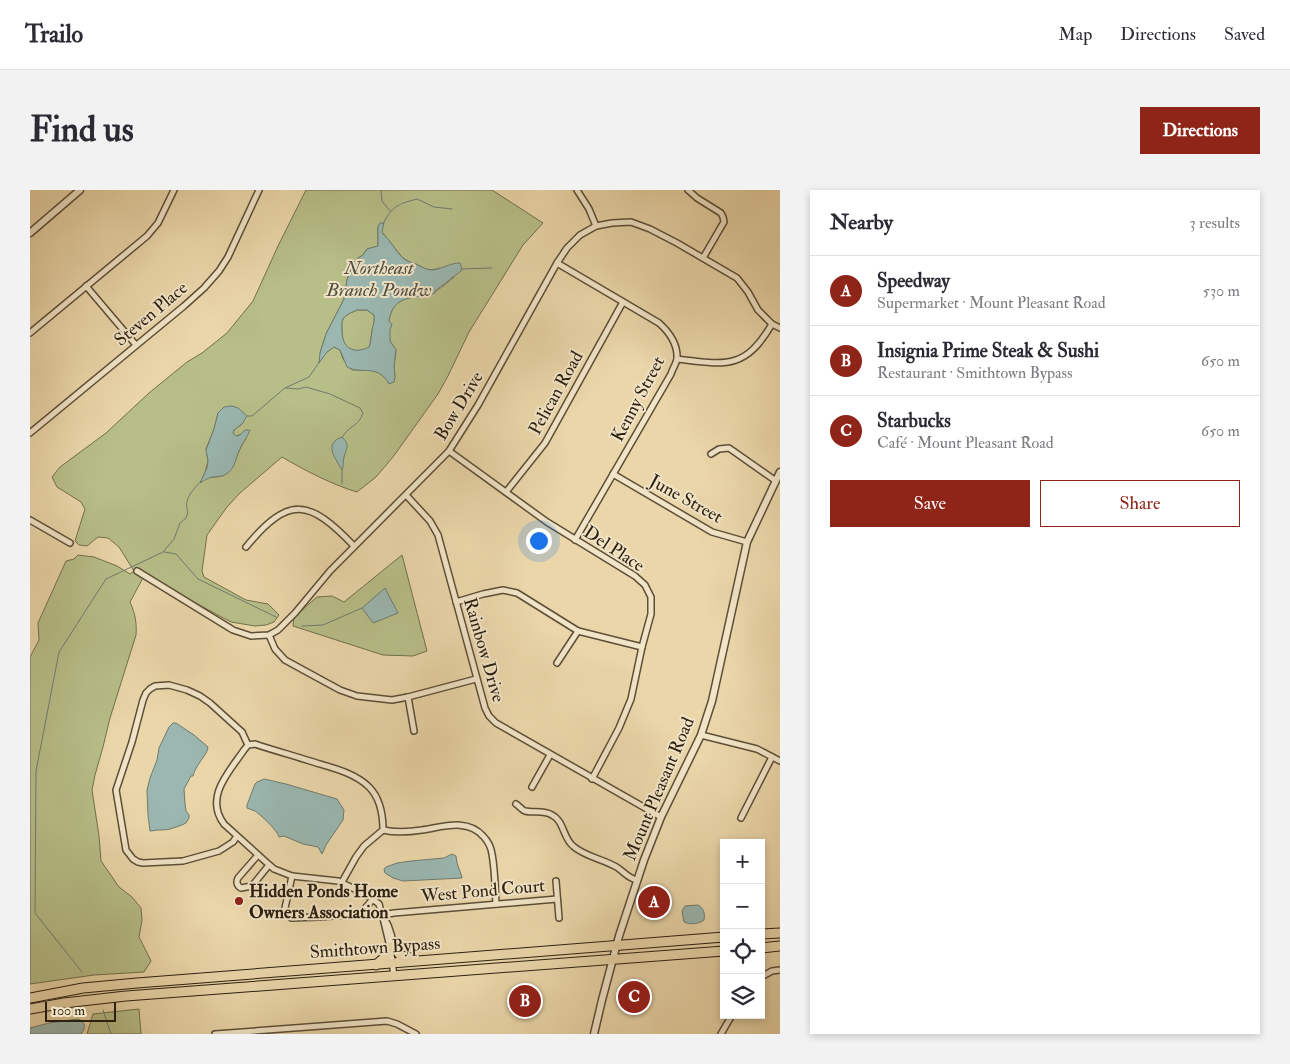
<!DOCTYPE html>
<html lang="en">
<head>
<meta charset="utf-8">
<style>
	:root { --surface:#fff; --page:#f2f2f3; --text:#2b2b33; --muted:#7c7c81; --line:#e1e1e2; --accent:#8f2418 }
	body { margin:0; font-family:"IM FELL Double Pica",serif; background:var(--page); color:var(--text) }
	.controls { position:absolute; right:15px; bottom:15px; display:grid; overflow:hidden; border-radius:0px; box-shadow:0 2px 8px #0003 }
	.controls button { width:45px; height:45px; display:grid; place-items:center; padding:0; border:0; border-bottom:1px solid var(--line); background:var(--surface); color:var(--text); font:25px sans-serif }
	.scale { position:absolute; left:15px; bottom:12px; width:71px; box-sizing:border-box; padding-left:5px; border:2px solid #2c2011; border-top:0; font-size:14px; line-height:18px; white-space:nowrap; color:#2c2011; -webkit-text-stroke:4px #f1e4c7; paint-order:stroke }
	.you { position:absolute; left:508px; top:350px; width:18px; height:18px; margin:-12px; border:4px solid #fff; border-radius:50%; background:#1a73e8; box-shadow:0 0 0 8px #1a73e833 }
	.badge { display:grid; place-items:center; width:32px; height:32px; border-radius:50%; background:var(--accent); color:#fff; font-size:16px; font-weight:700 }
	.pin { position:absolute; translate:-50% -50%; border:2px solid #fff; box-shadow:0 1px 5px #0006 }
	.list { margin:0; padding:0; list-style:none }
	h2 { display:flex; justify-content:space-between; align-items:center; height:65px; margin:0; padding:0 20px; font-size:21px }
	h2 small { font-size:16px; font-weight:400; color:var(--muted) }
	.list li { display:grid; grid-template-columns:32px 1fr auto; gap:15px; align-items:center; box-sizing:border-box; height:70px; padding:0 20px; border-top:1px solid var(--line) }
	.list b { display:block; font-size:19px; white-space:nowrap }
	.list p { margin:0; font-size:16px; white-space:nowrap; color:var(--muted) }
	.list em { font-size:16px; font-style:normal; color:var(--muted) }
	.actions { display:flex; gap:10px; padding:15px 20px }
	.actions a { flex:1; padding:11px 0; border:1px solid var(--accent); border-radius:0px; text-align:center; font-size:18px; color:var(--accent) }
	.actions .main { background:var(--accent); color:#fff }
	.icon { flex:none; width:28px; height:28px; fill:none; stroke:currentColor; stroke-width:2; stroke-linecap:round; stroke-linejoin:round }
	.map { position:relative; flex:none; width:750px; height:844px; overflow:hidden; border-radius:0px }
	header { display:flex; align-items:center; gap:30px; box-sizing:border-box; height:70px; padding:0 25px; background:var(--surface); border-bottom:1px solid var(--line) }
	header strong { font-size:24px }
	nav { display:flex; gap:28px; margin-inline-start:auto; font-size:18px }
	.intro { display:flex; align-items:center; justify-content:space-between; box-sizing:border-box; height:120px; padding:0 30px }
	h1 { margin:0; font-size:35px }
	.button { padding:12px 22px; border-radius:0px; background:var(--accent); color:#fff; font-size:18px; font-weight:700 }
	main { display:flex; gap:30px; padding:0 30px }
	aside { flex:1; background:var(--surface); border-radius:0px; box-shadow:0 2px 8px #0003 }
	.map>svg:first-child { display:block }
	.green { fill:#b7be88; stroke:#726f4c; fill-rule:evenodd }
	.water { fill:#9ab7b0; stroke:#6e7b70; fill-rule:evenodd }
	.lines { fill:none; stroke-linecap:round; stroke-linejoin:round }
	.stream { stroke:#6e7b70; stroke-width:1 }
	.minor-casing { stroke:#5c4e37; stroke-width:8 }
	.tertiary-casing { stroke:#5c4e37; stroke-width:9 }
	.trunk-casing { stroke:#2c2011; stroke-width:11 }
	.minor { stroke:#f1e4c7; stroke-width:5 }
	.tertiary { stroke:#f1e4c7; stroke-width:6 }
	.trunk { stroke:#ead6a9; stroke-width:9 }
	.poi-dot { fill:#8f2418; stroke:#f1e4c7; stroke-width:2 }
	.labels { text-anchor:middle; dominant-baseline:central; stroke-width:4; stroke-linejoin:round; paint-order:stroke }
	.street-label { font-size:18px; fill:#2c2011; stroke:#f1e4c7 }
	.poi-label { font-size:18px; font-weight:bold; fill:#2c2011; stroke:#f1e4c7; text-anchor:start }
	.water-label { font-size:19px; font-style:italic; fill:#4d4d41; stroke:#f1e4c7 }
</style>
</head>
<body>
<header>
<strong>Trailo</strong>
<nav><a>Map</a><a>Directions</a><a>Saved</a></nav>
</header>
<div class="intro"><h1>Find us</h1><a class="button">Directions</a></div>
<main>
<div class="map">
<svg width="750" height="844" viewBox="0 0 750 844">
	<rect width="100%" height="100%" fill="#ead6a9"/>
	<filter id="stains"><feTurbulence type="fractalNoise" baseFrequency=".004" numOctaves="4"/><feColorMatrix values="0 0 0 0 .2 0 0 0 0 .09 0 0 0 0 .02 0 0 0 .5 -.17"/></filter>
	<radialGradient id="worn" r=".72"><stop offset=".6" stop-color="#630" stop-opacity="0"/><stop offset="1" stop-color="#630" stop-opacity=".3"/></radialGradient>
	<g class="green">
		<path d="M276,0H462L513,33L493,55L439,142L418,186L408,204L363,267L346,287L327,302C303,295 274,280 252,267L210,303L197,317L177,345L172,381L174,387L216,410L238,414L249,425L244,432L236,435L225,436L201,432L156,408L119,386H114L100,412C105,423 107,433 106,445L80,528L73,557L65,585L62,600L69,646L71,671L89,697L102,707L111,718L112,730L109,747L121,771L114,782L64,785L0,794V467L9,450L8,433L36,371L44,369L48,365L64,367L87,376L100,384L104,381L89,357L78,348L68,347L57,356L49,355L45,351L55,319L51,312L27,297L22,287L30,277L76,243L119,203L157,172L172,163L197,143L223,111L248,56ZM348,37L372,67L379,72L386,74L395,79L402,80L410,78L424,87C416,94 408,101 398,105C394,106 390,106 386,106C369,109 361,115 359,131L362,134L359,140L360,151L366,160L364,176L365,187L359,193C350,178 337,180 322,180L313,169L310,160L304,157L297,162L290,163L296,144L314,109L317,90L324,72L328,68L333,65L337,59L348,56ZM188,223L212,234L204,240L203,243L205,246L210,245L216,249C206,260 206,281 192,286C188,287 176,288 172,288L175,283L178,271L176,259L184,239Z"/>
		<path d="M327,120H337L344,125C345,133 343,134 342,141C341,147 341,152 339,158C323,165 312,158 312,141C312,137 311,132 313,129C316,124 323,122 327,120Z"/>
		<polygon points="372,365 397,461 383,466 353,465 263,436 264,427 287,407 302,406 314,412"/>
		<polygon points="109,819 111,844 57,844 63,824"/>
	</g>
	<g class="water">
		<path d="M350,33H354L352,42L354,45C361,51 365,60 371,66C376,72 382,72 388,75C394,78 397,80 403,80C412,79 420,73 430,73L432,79L431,81L405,101V103C384,109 363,104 359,131L362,134L360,140V151L366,160L364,176L365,187L364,192L359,194C347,173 332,185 317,177L310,160L304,157L297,162L289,173L290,163L296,144L314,109L317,90L324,72L328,68L333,65L337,59L348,56V37ZM327,120H337L344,125C345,133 343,134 342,141C341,147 341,152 339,157C324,165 312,158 312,141C312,137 311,132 313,129C316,124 323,122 327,120Z"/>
		<path d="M202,216L208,218L217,226L212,234L204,240L203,243L206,246L210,245L215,240H220C217,248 212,253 209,261C205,270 205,279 196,284C192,287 189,286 184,287C179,287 175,290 170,293L177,278L178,271L176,260L184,239L188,223L194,217Z"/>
		<path d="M312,247C320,255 317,257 314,267C313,271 314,276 312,280C307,270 292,254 312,247Z"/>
		<polygon points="355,398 368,423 343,433 332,418"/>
		<path d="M143,533H146L164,545L178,557L177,561C173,569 165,577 163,586H161L154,599L155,614L156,621L159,625V628L156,633C152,635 147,637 143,638C137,641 129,639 122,641H120L118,625L117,600L120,588L127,570L129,558L139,537Z"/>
		<path d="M234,589L256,594L307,609L314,620L313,630L296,655L292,664L288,657L273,654L254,646L249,647C248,641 231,625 225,621C222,620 220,619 217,618V615L225,594L227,592Z"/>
		<polygon points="422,664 426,666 427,673 432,687 432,688 373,691 363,688 355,683 354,679 356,677 367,673 381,671 414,668"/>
		<path d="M668,715C674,719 675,723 674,730C669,734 661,735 654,732L652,721L655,716Z"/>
		<path d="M48,829C56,832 56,838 51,844H0V838L19,833Z"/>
	</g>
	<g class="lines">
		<g class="stream">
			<polyline points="351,0 352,11 360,21"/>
			<path d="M353,34C362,16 368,14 387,9L404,17L422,19"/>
			<polyline points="432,79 462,78"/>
			<path d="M256,198L268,199L276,197L300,204L330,218L333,223C329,237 317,236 312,248"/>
			<polyline points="217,226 222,226 255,198 279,187 290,171"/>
			<polyline points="312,280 312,294"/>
			<polyline points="134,362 146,364 168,389 246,427"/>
			<polyline points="272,436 293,435 332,418"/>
			<path d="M52,782L5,723L6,581L29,462L76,389L133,362L144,349L150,333L156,328L158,322C153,309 163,300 171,291"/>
			<polyline points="73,820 81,844"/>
		</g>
		<g class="minor-casing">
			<g id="minor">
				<polyline points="547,0 559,19 566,36"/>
				<polyline points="658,0 667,8 691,23 693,27 694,32 691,37 673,68"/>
				<path d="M527,73L629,133C639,142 648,154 647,169C646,174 642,180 641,184L545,350"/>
				<polyline points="56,96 106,155"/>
				<polyline points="0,143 117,46 128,33 144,0"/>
				<path d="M647,169C696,175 715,180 742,134"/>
				<polyline points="0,243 154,116 174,98 189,81 198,67 229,0"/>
				<polyline points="419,261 517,332 605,386 615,395 621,407 621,424 612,457 601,509 589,538 562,589"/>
				<polyline points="681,264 689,259 699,258 746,291"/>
				<polyline points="583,284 682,342 717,352"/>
				<polyline points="476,302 515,253 593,112"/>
				<polyline points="376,305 400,331 408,345 455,518 459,526 466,533 631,627"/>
				<polyline points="0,330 40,353"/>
				<path d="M216,357C259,305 279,309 324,356"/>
				<polyline points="107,381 203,440 221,446 239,445 248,440 265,423 300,381 419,261 448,215 527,73 537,58 550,45 566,36 582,33 601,32 620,39 647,53 707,88 718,102 728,120 742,134 750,138"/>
				<polyline points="426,412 453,404 473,400 487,403 548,441 612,457"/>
				<polyline points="239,445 245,459 255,470 310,500 327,506 362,510 378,507 446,489"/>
				<polyline points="527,473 548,441"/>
				<polyline points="378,507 384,541"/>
				<polyline points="671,545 727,559 750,571"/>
				<polyline points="502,597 520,565"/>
				<path d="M486,614C489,616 492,620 495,621C504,623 514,620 522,625C534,631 533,648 543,656C555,667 574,669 588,678C595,683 598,688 607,690"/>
				<polyline points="711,628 742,567"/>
				<path d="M353,640C366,643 379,642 392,640C413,637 437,628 453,646C458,651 461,657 462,664C465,680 465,697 466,714"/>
				<polyline points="207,646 203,652 189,661 153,671 113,673 108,672 103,669 96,660 86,600 102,552 113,510 116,503 120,499 125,496 139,495 157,500 170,506 180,513 212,542 218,555"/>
				<path d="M228,665L208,688C206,692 207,696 211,698L222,696L239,675"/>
				<polyline points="262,686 255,718 256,722 261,728 289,727 330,724 343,709"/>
				<polyline points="526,691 529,728"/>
				<path d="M312,692L326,667L334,656L353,640C353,624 350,608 339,597C324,582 299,577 280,571C261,565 243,560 225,554L218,555L214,560C199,582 174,607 194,634L236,672L244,679L262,686L308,691L337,705L349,714L352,725L358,735L361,744L365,759"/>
				<polyline points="352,725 364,723 527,709"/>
				<polyline points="353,728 360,757 364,786"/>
				<polyline points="731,787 742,781 750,780"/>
				<polyline points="185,844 357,831 367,834 386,844"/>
				<polyline points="691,844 702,825"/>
			</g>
		</g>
		<g class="tertiary-casing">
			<g id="tertiary">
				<polyline points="0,43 50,0"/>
				<polyline points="564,844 572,810 589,746 614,670 631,627 671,545 682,511 717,352 750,282"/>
			</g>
		</g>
		<g class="trunk-casing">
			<g id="trunk">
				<polyline points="731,744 750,743"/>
				<polyline points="364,757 371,766 385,769"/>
				<polyline points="731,758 750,756"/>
				<polyline points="346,775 356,766 360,757"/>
				<polyline points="0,808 53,798 107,793 694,747"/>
				<polyline points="0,819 34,813 96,806 694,761"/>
			</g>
		</g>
		<use href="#minor" class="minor"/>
		<use href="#tertiary" class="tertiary"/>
		<use href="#trunk" class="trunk"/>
	</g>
	<circle class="poi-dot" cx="209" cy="711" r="5"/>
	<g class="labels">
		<g class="street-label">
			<text transform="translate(121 124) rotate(-40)">Steven Place</text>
			<text transform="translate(526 203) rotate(-61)">Pelican Road</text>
			<text transform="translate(608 209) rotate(-62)">Kenny Street</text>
			<text transform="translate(429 216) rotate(-59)">Bow Drive</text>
			<text transform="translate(656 309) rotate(29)">June Street</text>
			<text transform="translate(584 359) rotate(33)">Del Place</text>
			<text transform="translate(454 460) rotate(74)">Rainbow Drive</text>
			<text transform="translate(629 599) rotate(-67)">Mount Pleasant Road</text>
			<text transform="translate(453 701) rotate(-5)">West Pond Court</text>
			<text transform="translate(345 758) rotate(-4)">Smithtown Bypass</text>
		</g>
		<g class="poi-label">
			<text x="219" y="701">Hidden Ponds Home<tspan x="219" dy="21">Owners Association</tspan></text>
		</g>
		<g class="water-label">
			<text x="349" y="78">Northeast<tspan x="349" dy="22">Branch Pondw</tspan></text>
		</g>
	</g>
	<rect width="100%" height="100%" filter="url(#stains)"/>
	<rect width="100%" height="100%" fill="url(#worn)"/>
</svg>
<div class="controls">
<button>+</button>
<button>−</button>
<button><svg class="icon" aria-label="locate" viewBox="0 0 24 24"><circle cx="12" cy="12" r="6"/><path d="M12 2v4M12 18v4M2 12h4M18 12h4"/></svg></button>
<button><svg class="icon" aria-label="layers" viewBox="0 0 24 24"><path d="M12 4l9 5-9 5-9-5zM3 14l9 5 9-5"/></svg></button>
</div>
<div class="scale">100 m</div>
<div class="you"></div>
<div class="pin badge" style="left:624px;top:712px">A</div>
<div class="pin badge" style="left:495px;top:811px">B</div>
<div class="pin badge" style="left:604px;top:807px">C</div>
</div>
<aside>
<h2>Nearby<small>3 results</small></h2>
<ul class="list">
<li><span class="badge">A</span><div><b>Speedway</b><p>Supermarket · Mount Pleasant Road</p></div><em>530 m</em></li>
<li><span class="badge">B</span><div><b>Insignia Prime Steak &amp; Sushi</b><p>Restaurant · Smithtown Bypass</p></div><em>650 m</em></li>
<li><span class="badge">C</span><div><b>Starbucks</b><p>Café · Mount Pleasant Road</p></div><em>650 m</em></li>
</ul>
<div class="actions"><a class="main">Save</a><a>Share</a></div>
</aside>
</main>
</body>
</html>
